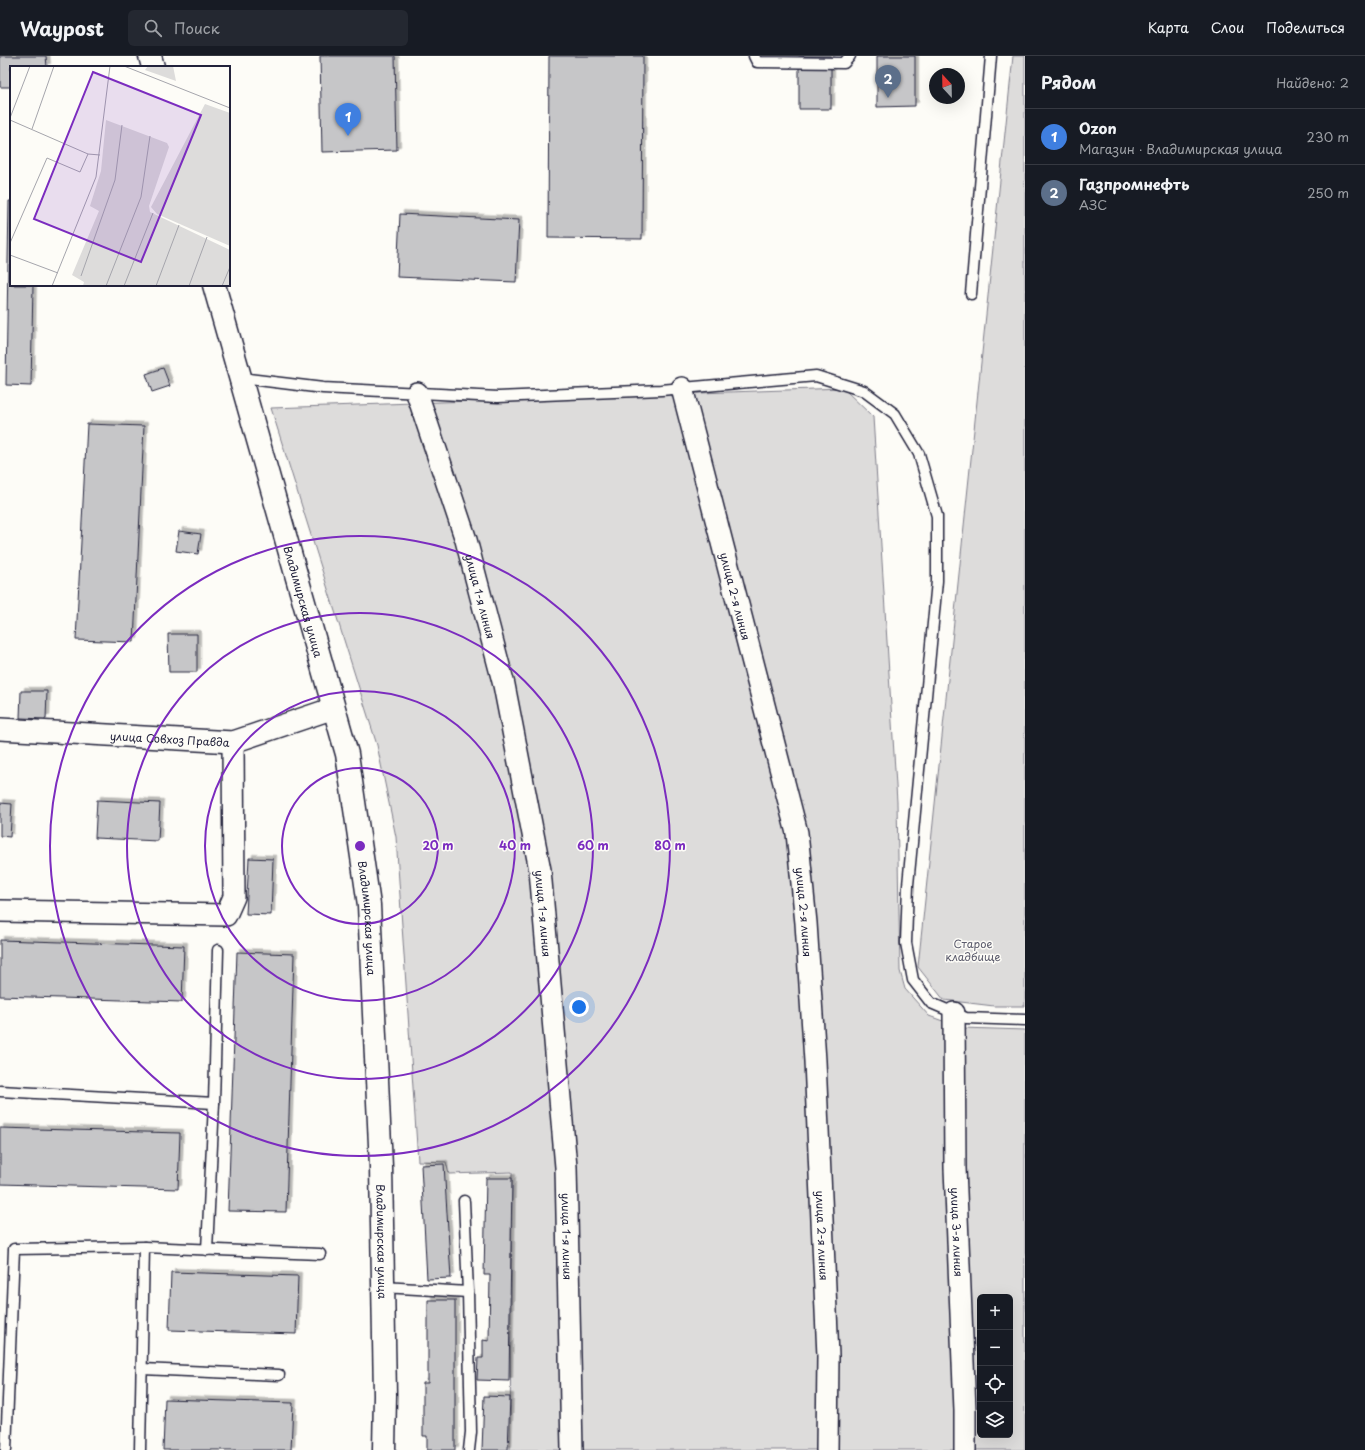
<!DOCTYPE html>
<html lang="ru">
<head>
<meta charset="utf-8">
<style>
	:root { --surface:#171b24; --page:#242831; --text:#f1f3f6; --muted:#9ea1a6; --line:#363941; --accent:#d1495b }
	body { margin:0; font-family:"Playpen Sans",sans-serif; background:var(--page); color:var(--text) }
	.controls { position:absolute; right:12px; bottom:12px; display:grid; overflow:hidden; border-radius:6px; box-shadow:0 4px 16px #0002 }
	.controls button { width:36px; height:36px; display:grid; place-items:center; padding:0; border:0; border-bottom:1px solid var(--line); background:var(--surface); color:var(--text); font:20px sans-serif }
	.compass { position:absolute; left:929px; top:12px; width:36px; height:36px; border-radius:50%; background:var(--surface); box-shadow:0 4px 16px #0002; rotate:338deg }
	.you { position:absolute; left:579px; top:951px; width:14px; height:14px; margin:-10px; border:3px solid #fff; border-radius:50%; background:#1a73e8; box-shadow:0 0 0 6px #1a73e833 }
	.badge { display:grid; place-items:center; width:26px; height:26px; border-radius:50%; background:var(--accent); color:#fff; font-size:13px; font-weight:700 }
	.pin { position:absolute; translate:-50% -33px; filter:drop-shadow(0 1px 2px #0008) }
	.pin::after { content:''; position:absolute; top:21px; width:14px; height:12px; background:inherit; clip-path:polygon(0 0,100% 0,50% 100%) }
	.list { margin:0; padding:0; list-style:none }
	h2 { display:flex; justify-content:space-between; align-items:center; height:52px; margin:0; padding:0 16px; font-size:17px }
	h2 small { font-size:13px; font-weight:400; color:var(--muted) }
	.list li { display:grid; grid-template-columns:26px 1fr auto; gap:12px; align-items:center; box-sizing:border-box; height:56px; padding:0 16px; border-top:1px solid var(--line) }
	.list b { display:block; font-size:15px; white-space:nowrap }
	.list p { margin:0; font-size:13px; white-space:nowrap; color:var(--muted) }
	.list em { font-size:13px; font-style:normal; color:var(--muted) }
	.icon { flex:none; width:22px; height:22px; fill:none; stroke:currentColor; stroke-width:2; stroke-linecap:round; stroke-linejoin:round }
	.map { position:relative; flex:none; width:1025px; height:1394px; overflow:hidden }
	header { display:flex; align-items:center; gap:24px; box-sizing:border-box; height:56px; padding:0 20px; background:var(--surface); border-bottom:1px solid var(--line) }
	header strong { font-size:19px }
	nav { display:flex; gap:22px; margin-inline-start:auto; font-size:14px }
	.search { width:280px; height:36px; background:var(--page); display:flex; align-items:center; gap:10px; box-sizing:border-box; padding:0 14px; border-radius:6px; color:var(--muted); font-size:15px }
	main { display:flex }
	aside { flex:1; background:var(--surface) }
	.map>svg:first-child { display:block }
	.green { fill:#dddcdb; stroke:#807f8b; fill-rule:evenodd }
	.building { fill:#c6c6c8; stroke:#22223b; filter:url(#shadow) }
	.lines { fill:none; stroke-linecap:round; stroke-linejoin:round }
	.service-casing { stroke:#22223b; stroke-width:13 }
	.minor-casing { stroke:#22223b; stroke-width:24 }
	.tertiary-casing { stroke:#22223b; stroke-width:25 }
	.service { stroke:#fdfcf7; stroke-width:10 }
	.minor { stroke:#fdfcf7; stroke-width:21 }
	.tertiary { stroke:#fdfcf7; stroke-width:22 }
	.ring { fill:none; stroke:#7b2cbf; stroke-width:2 }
	.labels { text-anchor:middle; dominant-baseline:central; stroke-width:3; stroke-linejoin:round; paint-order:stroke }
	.street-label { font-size:11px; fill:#22223b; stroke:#fdfcf7 }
	.park-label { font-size:11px; fill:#5a5a6b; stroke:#fdfcf7 }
	.inset-road { fill:none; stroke:#a5a5ac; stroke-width:1 }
	.view { fill:#7b2cbf; fill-opacity:0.15; stroke:#7b2cbf; stroke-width:2 }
	.inset-edge { fill:none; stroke:#22223b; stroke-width:2 }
	.centre { fill:#7b2cbf; stroke:#fdfcf7; stroke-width:2 }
	.ring-label { font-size:12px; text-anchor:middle; font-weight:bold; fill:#7b2cbf; stroke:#fdfcf7; stroke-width:3; stroke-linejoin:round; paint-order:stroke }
</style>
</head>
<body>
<header>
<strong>Waypost</strong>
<div class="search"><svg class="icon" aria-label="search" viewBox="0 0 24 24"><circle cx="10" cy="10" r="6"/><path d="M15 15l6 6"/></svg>Поиск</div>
<nav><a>Карта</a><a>Слои</a><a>Поделиться</a></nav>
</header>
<main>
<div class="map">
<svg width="1025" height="1394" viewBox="0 0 1025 1394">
	<defs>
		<filter id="shadow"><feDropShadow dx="3.5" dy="-3.5" stdDeviation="0" flood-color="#0004"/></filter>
	</defs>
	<rect width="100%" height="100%" fill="#fdfcf7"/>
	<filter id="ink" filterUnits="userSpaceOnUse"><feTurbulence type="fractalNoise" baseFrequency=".025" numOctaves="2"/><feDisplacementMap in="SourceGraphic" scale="8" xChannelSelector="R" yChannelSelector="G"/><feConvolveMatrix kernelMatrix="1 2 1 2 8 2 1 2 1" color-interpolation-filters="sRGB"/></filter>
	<g filter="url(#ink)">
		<g class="green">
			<polygon points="1013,0 1025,0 1025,950 994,950 944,944 918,911"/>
			<path d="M843,332L873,361L897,746L900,915L905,933L929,960L962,972L1025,974V1394H510L512,1116L449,1118L446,1106L418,1105L396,781L377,689L271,352ZM980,1241H1010V1379H980Z"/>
		</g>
		<g class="building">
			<polygon points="0,0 46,0 47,11 11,11 11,31 0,31"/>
			<polygon points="320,0 395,0 397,94 322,96"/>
			<polygon points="549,0 643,0 642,183 548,182"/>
			<rect x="799" y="0" width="32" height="53"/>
			<polygon points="877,0 915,0 915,50 877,51"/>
			<polygon points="9,145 11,145 11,229 33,229 31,330 6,329"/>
			<polygon points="400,158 519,164 516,226 397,221"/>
			<polygon points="163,312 170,330 152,336 146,318"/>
			<polygon points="87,368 144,370 134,586 76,584"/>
			<polygon points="179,475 201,478 198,498 176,495"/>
			<polygon points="168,578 197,578 197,616 169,616"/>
			<polygon points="21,635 47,635 46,663 20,662"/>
			<polygon points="97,744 160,747 158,785 95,782"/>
			<polygon points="0,747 12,748 10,781 0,780"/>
			<polygon points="249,802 273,803 271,859 246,858"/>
			<polygon points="0,884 184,890 182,946 0,940"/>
			<polygon points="237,896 294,898 286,1156 228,1155"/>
			<polygon points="0,1072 180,1077 178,1133 0,1128"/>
			<polygon points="444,1108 451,1222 427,1223 421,1109"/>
			<polygon points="486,1122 512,1122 509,1325 477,1324 478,1302 483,1302 483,1284 489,1285 490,1219 484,1219"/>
			<polygon points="171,1216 298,1220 296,1278 169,1274"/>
			<polygon points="428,1244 455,1244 455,1394 427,1394 427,1380 423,1380 423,1327 428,1327"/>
			<polygon points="484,1340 510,1341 508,1394 482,1394"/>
			<polygon points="165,1343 293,1347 291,1394 163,1394"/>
		</g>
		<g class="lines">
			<g class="service-casing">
				<g id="service">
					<polyline points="754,0 757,6 844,7 850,0"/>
					<polyline points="971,238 991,0"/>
					<polyline points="241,322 323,332 498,341 661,334 816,320 864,335 895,358 919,398 937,460 937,525 908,829 906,887 913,924 931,947 966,962 1025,964"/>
					<polyline points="0,1035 214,1047"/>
					<polyline points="464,1145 468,1236 471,1376 469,1394"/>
					<polyline points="207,1194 214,1047 218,894"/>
					<polyline points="383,1231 468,1236"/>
					<polyline points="142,1313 279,1319"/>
					<polyline points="6,1394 14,1193 144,1191 320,1198"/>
					<polyline points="140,1394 144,1191"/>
				</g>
			</g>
			<g class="minor-casing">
				<g id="minor">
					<path id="s1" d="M682,332L797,777L806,867L815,1005L828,1300L827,1394"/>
					<path id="s2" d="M417,337L466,484L504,629L540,814L566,1111L572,1394"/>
					<path id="s3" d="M0,673L233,686L334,652"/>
					<polyline points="0,855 226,859 234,841 233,686"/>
					<path id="s4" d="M954,957L955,1112L965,1354V1394"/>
				</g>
			</g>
			<g class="tertiary-casing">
				<g id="tertiary">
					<polyline points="150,0 153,11"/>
					<path id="s5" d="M214,229L347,698L369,849L381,1111L385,1339L384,1394"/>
				</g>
			</g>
			<use href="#service" class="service"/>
			<use href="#minor" class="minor"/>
			<use href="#tertiary" class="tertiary"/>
		</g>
	</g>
	<g class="ring">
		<circle cx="360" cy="790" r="78"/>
		<circle cx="360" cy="790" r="155"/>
		<circle cx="360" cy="790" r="233"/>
		<circle cx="360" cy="790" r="310"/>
	</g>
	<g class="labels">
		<g class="street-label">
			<text stroke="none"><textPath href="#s2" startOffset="213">улица 1-я линия</textPath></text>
			<text stroke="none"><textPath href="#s1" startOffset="215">улица 2-я линия</textPath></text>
			<text stroke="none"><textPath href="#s5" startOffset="329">Владимирская улица</textPath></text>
			<text stroke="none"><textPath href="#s3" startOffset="170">улица Совхоз Правда</textPath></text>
			<text stroke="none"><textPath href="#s1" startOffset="539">улица 2-я линия</textPath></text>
			<text stroke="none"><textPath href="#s2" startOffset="537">улица 1-я линия</textPath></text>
			<text stroke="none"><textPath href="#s5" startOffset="653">Владимирская улица</textPath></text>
			<text stroke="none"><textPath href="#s4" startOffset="219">улица 3-я линия</textPath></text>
			<text stroke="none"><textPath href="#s1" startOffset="863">улица 2-я линия</textPath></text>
			<text stroke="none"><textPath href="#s2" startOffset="861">улица 1-я линия</textPath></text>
			<text stroke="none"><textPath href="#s5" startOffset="977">Владимирская улица</textPath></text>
		</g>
		<g class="park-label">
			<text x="973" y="887">Старое<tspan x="973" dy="13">кладбище</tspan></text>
		</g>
	</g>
	<g transform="translate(10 10)">
		<rect width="220" height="220" fill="#fdfcf7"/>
		<path d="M138,0H163L166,15L135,4ZM195,38L220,47V180L147,148L141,141ZM96,54L157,77L159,81L139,140L140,146L220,184V220H73L74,216L62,209L89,145L80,140L91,105Z" fill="#dddcdb"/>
		<path class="inset-road" d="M114,0L220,42M0,52L20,0M0,54L78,88L90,89M22,63L44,0M0,177L37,92L70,106L78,88M0,189L48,207M71,210L105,114L112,59M42,220L86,111L100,0M96,220L131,131L140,70M114,220L143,147M146,220L169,159M179,220L197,171M212,220L220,201"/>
		<path class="view" d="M83,6L191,49L131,196L24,153Z"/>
		<rect width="220" height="220" class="inset-edge"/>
	</g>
	<circle cx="360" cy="790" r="6" class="centre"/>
	<g class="ring-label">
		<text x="438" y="794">20 m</text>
		<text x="515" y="794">40 m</text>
		<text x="593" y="794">60 m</text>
		<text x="670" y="794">80 m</text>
	</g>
</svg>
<div class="controls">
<button>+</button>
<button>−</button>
<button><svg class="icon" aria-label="locate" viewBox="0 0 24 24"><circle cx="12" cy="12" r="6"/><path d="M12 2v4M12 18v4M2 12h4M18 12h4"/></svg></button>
<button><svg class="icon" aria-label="layers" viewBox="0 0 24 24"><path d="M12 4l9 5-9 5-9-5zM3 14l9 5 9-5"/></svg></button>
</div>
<svg class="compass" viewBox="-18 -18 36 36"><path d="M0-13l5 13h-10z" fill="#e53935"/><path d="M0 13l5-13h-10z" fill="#9ea1a6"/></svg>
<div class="you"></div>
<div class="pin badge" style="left:348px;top:80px;background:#3f7fe0">1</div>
<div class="pin badge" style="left:888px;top:42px;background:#5c6f8a">2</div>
</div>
<aside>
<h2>Рядом<small>Найдено: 2</small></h2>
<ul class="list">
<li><span class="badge" style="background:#3f7fe0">1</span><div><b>Ozon</b><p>Магазин · Владимирская улица</p></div><em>230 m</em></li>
<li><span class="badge" style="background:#5c6f8a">2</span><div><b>Газпромнефть</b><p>АЗС</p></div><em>250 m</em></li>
</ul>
</aside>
</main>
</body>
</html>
